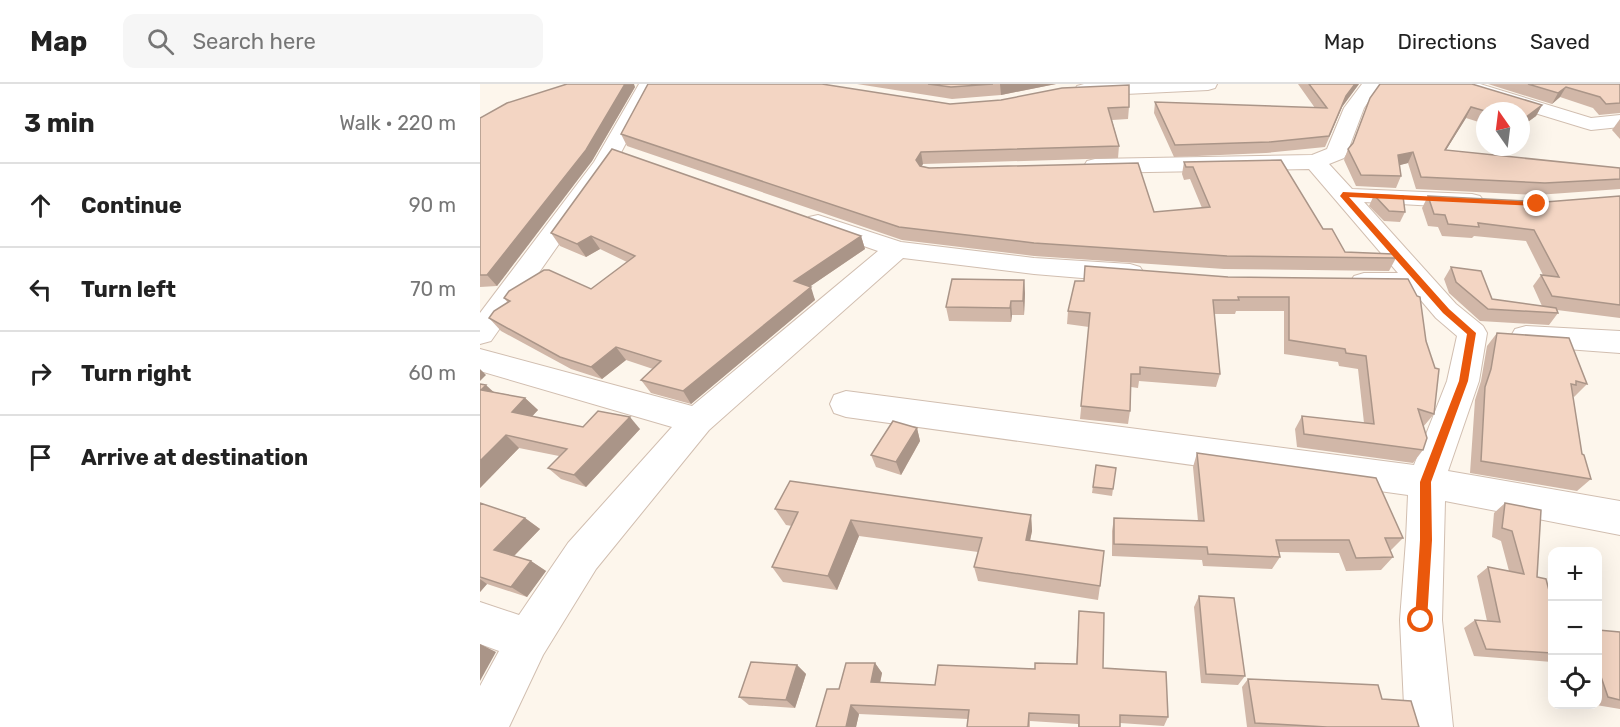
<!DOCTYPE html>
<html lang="en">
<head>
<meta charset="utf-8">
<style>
	:root { --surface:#fff; --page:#f6f6f6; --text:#222; --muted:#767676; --line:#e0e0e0 }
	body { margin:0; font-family:Rubik,sans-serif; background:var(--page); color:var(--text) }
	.controls { position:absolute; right:18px; bottom:18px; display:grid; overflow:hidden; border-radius:12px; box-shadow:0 6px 24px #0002 }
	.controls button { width:54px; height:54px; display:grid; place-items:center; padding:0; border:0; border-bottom:2px solid var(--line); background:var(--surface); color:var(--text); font:30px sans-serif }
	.compass { position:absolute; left:996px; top:18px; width:54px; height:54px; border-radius:50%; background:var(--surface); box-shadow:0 6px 24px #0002; rotate:346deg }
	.stop { position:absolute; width:18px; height:18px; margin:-14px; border:4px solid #ea580c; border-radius:50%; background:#fff }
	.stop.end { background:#ea580c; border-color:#fff; box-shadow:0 2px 6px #0008 }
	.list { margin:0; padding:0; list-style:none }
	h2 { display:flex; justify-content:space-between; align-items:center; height:78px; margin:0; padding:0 24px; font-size:26px }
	h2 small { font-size:20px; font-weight:400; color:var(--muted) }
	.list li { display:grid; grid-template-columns:39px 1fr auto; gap:18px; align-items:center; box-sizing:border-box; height:84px; padding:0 24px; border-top:2px solid var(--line) }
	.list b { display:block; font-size:22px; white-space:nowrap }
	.list em { font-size:20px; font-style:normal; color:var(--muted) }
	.icon { flex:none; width:33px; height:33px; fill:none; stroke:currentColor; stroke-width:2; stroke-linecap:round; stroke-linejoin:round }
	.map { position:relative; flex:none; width:1140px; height:643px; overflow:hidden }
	header { display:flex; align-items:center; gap:36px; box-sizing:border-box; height:84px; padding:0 30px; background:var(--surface); border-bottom:2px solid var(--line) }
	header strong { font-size:28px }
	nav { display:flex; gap:33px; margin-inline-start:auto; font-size:21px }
	.search { width:420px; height:54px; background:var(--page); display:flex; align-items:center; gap:15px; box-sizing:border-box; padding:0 21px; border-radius:12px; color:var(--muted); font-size:22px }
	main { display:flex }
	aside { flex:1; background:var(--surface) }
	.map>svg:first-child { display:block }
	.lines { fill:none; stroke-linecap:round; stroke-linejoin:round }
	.minor-casing { stroke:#d1beb0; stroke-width:2 }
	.minor { fill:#fff; fill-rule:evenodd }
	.wall { fill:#d1b7a8 }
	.shaded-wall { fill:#aa9588 }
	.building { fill:#f3d5c3; stroke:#aa9588; stroke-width:1.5 }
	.route { fill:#ea580c }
</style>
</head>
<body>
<header>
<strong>Map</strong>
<div class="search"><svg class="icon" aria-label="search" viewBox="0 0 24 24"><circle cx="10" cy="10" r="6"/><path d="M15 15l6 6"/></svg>Search here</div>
<nav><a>Map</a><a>Directions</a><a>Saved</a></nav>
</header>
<main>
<aside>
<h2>3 min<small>Walk · 220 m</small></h2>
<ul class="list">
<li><svg class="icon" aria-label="ahead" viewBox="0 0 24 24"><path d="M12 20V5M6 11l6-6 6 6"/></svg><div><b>Continue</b></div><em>90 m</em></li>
<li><svg class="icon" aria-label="left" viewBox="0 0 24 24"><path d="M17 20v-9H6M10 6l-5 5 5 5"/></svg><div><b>Turn left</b></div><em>70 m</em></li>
<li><svg class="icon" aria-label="right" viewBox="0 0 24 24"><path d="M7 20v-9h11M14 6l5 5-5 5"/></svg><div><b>Turn right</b></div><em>60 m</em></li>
<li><svg class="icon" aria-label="arrive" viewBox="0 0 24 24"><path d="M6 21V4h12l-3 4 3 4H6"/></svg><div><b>Arrive at destination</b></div></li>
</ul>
</aside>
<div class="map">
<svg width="1140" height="643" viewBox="0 0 1140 643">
	<rect width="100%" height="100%" fill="#fdf6ec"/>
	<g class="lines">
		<g class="minor-casing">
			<g id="minor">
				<polygon points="159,0 177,0 135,80 11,257 0,260 0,229 114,78"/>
				<polygon points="604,0 737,0 735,4 728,6 604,12 597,10 595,6 597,2"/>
				<polygon points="882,0 900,0 884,24 867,69 864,74 849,80 872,105 992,110 1000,112 1004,117 1000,122 992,124 884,118 976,220 1003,242 1007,249 999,297 968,387 1140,417 1140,451 965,417 962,536 973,643 925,643 920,536 926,456 928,411 366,333 354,329 350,320 354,311 366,307 934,381 967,297 977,252 956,234 933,207 884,207 874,204 870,198 874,192 884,189 918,189 829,85 615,89 607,87 604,82 607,77 615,75 832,71 847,65 864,24"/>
				<polygon points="971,0 1000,0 1111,34 1140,31 1140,43 1111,46 1104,44 973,4"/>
				<polygon points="338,131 421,158 554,174 650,180 660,183 664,189 660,195 650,198 554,190 423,174 229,346 116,485 63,571 29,643 0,643 0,602 19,567 0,560 0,518 39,531 88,459 192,343 0,287 0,265 212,322 398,167 329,143 326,138 329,133"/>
				<polygon points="1046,242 1140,247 1140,269 1046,262 1035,259 1031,252 1035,245"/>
			</g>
		</g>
		<use href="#minor" class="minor"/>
	</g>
	<g class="wall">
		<polygon points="377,0 576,0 521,11 472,15"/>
		<polygon points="818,0 879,0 862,23 845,63 786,69 694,73 674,29 675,18 835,24"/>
		<polygon points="900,0 992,0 1062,21 1056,32 1041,43 1041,27 1005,27 1005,40 986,34 966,66 1140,84 1140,105 1057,111 936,105 928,79 919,81 921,92 916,104 876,102 864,76 868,65 873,59 890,14"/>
		<polygon points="1008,0 1140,0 1140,29 1119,31 1113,24 1080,13 1072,20"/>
		<polygon points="155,3 112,77 17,202 0,203 0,34"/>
		<polygon points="470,20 649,23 648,35 632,36 639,62 638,74 443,80 441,82 674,128 722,124 710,95 704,96 702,90 704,78 843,145 865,168 916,174 909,187 744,185 554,172 422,156 147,62 141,50"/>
		<polygon points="1140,35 1140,55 1132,46"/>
		<polygon points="894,111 925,128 920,138 904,137 889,122"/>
		<polygon points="948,112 1065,118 1140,112 1140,234 1077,226 1078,229 1069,241 1000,237 969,209 964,195 971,183 1012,215 1062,222 1053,202 1061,191 1063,191 1046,157 994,152 992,154 962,152 958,143 948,142 942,124"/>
		<polygon points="71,149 381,152 385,165 329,203 335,216 211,320 171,309 161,296 173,285 146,276 122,295 91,285 21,247 9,234 28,219 24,214 111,205 147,178 120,165 106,173 80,162"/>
		<polygon points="748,193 928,195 954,330 943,343 943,366 933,379 817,363 815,345 822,332 884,339 878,285 859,282 858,278 804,270 804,227 756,227 755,230 734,230 740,290 736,303 659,297 658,304 651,303 650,327 648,340 600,335 609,243 587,240 588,227"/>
		<polygon points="544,196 545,210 544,231 532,231 531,238 469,237 466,223"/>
		<polygon points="1017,249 1107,300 1094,313 1093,312 1102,370 1111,395 1097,407 990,389 995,316 1001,297 1007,262"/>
		<polygon points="0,300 14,308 45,314 58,326 52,332 103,343 160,345 106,403 81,395 68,384 79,372 39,364 0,404"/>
		<polygon points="437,344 440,357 421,391 396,383 391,371"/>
		<polygon points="717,369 923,454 910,467 913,473 901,486 866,487 859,469 799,468 800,473 792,485 723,482 722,476 632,472 632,447 634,434 718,437 713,383"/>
		<polygon points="616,381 636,384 632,412 612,409"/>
		<polygon points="0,419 45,434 60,445 34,472 51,477 66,487 47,513 7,500 0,508"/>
		<polygon points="1025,419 1057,493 1072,518 1072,578 994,572 984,544 995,536 1007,537 997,492 1008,483 1029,487 1021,457 1012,453 1014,429"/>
		<polygon points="295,425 551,431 552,447 550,456 620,502 618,516 498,497 494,483 498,468 379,452 357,506 303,498 292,483 312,442 306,441"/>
		<polygon points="719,512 765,592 758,601 721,599 714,523"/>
		<polygon points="599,527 623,584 688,633 684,642 640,639 640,643 598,643 598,640 550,637 550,643 487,643 488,635 379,630 376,643 336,643 359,605 395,579 402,589 400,599 455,601 555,585 596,580"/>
		<polygon points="1118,546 1140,548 1140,625 1116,621 1118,621"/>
		<polygon points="317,581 326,590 315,624 269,621 259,613"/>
		<polygon points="768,595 902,615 939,643 767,643 762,603"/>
	</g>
	<g class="shaded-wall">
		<polygon points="145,0 154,0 155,3 112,77 17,202 7,191"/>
		<polygon points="520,0 576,0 521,11"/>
		<polygon points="875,0 879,0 862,23 845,63 866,12"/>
		<polygon points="1086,3 1080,13 1072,20 1078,9"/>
		<polygon points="1062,21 1056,32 1041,43 1041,37"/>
		<polygon points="991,23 986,34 959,77 965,66"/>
		<polygon points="441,68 443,80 438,88 436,76"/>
		<polygon points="933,68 928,79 913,83 918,71"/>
		<polygon points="111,152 120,165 106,173 97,160"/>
		<polygon points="381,152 385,165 319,210 314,197"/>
		<polygon points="544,196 545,210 544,231 543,217"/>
		<polygon points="331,203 335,216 211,320 203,307"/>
		<polygon points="531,217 532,231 531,238 530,224"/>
		<polygon points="136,263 146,276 122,295 111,283"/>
		<polygon points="0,285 6,291 0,297"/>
		<polygon points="6,301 19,313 1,306"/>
		<polygon points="45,314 58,326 45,340 32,328"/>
		<polygon points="150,333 160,345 106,403 94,391"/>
		<polygon points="437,344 440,357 421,391 416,378"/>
		<polygon points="26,351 39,364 0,404 0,377"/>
		<polygon points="551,431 552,447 547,471 546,456"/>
		<polygon points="45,434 60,445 30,476 14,466"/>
		<polygon points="371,436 379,452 357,506 348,492"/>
		<polygon points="51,477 66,487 47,513 31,503"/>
		<polygon points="0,495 7,500 0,508"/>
		<polygon points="0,560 16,568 0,597"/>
		<polygon points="395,579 402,589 398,608 391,598"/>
		<polygon points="317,581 326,590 315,624 306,616"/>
		<polygon points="371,621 379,630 376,643 366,643"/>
	</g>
	<g class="building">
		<polygon points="87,0 145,0 106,66 7,191 0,191 0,34 27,19"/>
		<polygon points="168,0 342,0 470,20 521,16 582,4 649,1 649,23 628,24 639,62 441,68 436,76 440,82 449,84 658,79 674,128 730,123 713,83 706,83 704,78 801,76 843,145 852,145 865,168 913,170 916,174 747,172 554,159 419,143 141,50"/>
		<polygon points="448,0 513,0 471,3"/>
		<polygon points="829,0 875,0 866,12 849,52 789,58 695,61 675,18 847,24"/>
		<polygon points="900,0 992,0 1062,21 1041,37 1041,27 1005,27 991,23 965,66 1140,84 1140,95 1065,99 941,93 933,68 918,71 921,92 881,91 868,65 873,59 890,14"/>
		<polygon points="1048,0 1140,0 1140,19 1126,20 1120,13 1086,3 1078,9"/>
		<polygon points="132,65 381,152 314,197 331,203 203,307 161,296 181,277 136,263 111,283 80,273 9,234 14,227 30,217 24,214 29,207 64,186 69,186 111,205 155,172 111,152 97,160 71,149"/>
		<polygon points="894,111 923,112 925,128 909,127"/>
		<polygon points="948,112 1065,118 1140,112 1140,221 1072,212 1061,191 1079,193 1054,146 998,139 999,143 968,140 965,131 954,130"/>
		<polygon points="605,182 748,193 928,195 937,212 940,213 946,257 955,284 959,285 954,330 938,325 947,354 943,366 824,350 822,332 894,340 886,272 866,269 865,265 809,256 809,213 758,213 759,216 733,216 740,290 660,283 660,290 651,290 650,327 601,322 610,229 588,227 595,197 604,197"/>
		<polygon points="971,183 1001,187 1012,215 1076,224 1078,229 1008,225 976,198"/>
		<polygon points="472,195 544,196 543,217 531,217 530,224 466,223"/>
		<polygon points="1017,249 1089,254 1107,300 1096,297 1096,301 1091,300 1102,370 1104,371 1111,395 1001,377 1005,303 1011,285"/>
		<polygon points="0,300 6,301 1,306 45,314 32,328 103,343 118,327 150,333 94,391 68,384 87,365 26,351 0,377"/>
		<polygon points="413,337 437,344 416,378 391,371"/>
		<polygon points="717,369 896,394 923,454 905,454 913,473 876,474 869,456 796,456 800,473 728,470 727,463 634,460 634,434 724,437"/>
		<polygon points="616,381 636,384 633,405 613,403"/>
		<polygon points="310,397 551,431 546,456 624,467 620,502 494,483 502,454 371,436 348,492 292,483 318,428 295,425"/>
		<polygon points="0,419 45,434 14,466 51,477 31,503 0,493"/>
		<polygon points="1025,419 1061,426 1057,493 1066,495 1072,518 1072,569 1006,565 995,536 1020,538 1008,483 1044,490 1032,447 1022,444"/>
		<polygon points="719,512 754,514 765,592 726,590"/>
		<polygon points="599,527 624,529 623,584 686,588 688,633 640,631 640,643 599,643 599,631 549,629 548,643 487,643 489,626 371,621 366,643 336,643 347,605 359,605 366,579 395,579 391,598 455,601 458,581 555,585 555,579 597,580"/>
		<polygon points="1118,546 1140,548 1140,616 1128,613 1118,584"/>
		<polygon points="271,578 317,581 306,616 259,613"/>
		<polygon points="768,595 898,601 902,615 931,617 939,643 847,643 775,639"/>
	</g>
	<polygon class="route" points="863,108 1057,118 1061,120 1057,122 869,113 969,225 996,249 988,297 951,398 952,456 947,536 946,540 941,542 937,540 935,536 940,456 940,398 979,297 987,250 963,229 860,112"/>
</svg>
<div class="controls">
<button>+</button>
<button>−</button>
<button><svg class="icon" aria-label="locate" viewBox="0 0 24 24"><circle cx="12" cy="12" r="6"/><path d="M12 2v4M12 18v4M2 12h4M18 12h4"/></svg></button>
</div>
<svg class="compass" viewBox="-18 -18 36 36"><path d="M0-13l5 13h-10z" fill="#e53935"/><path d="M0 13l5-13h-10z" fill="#767676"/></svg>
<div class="stop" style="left:941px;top:536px"></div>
<div class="stop end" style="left:1057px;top:120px"></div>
</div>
</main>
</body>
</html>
